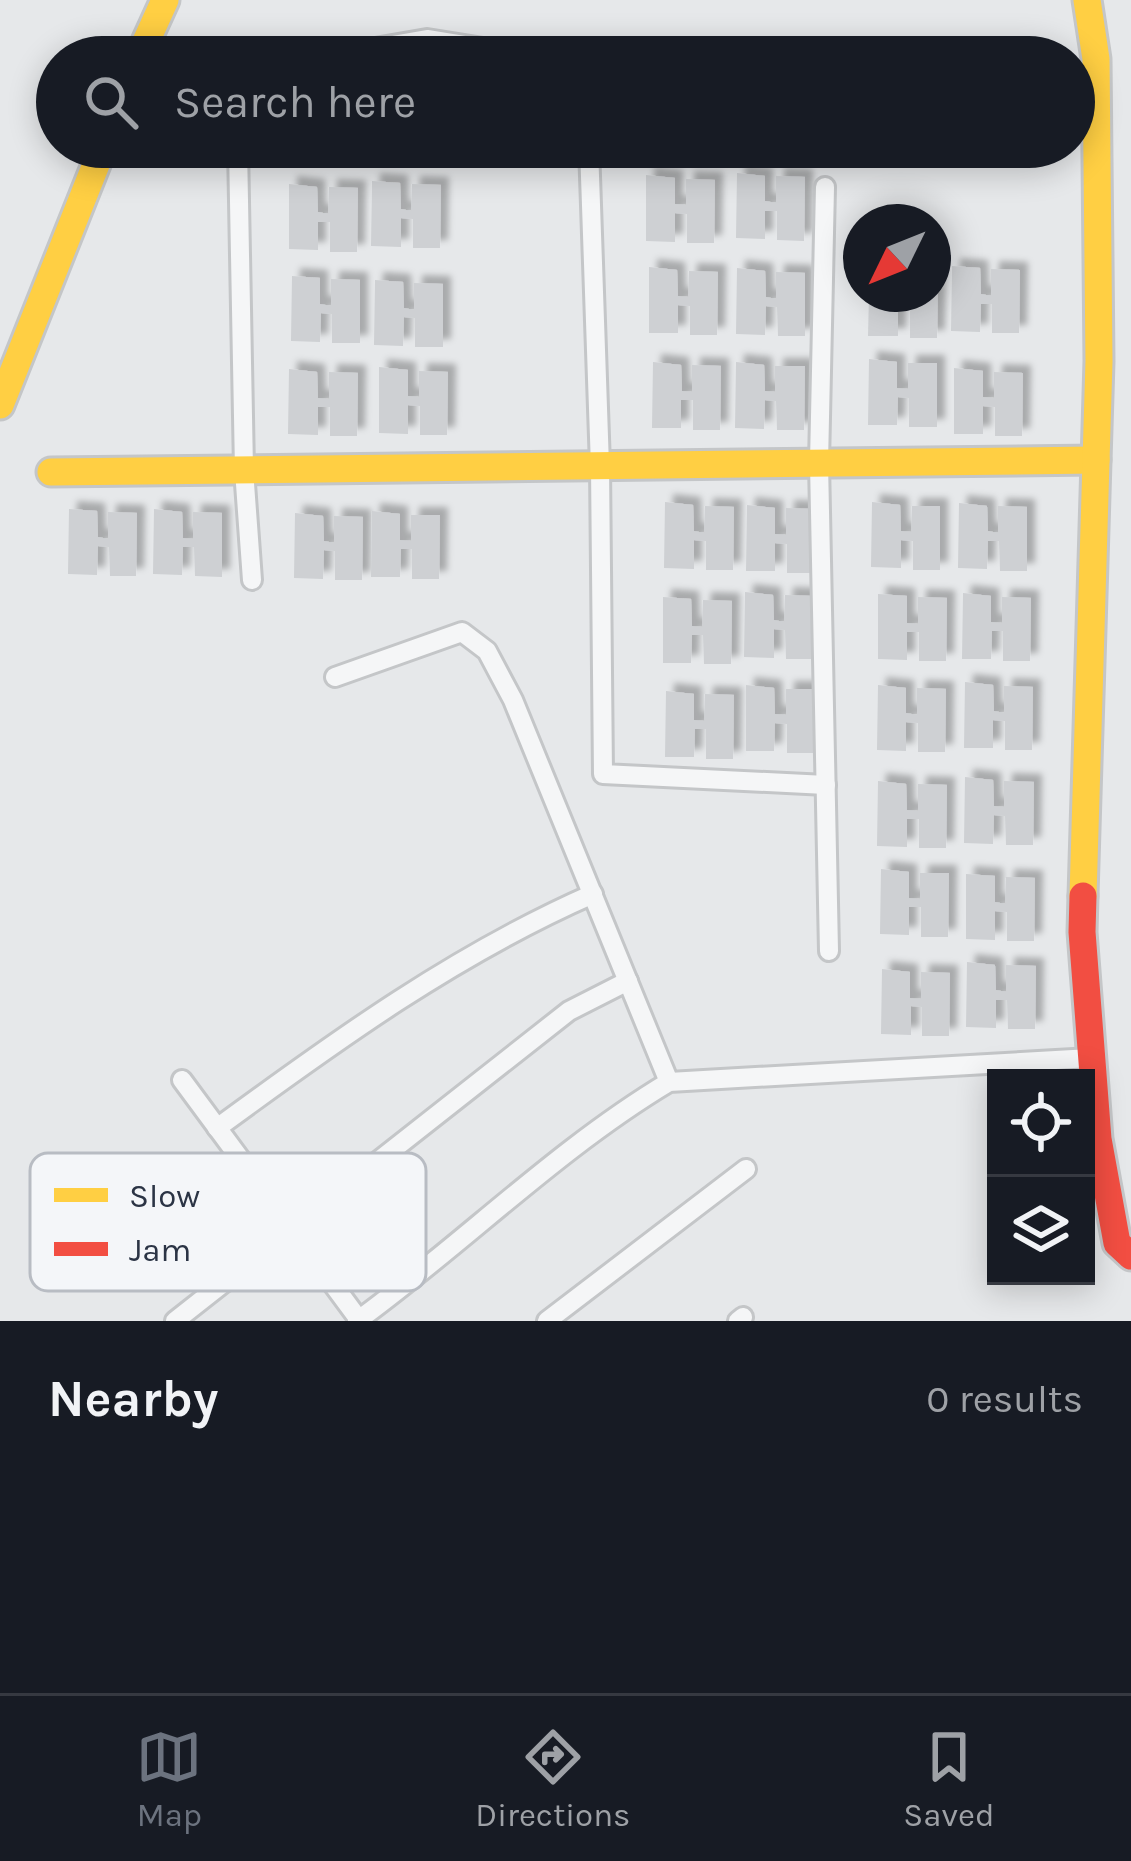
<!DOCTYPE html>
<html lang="en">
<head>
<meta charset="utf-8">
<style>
	:root { --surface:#171b24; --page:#242831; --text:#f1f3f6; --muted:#9ea1a6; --line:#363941; --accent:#6c737f }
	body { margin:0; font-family:Karla,sans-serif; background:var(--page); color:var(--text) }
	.controls { position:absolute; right:36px; bottom:36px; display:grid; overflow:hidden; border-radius:0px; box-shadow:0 6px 30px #0003 }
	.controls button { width:108px; height:108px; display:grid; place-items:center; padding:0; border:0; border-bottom:3px solid var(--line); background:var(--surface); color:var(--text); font:60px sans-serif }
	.compass { position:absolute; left:843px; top:204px; width:108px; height:108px; border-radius:50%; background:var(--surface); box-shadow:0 6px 30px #0003; rotate:227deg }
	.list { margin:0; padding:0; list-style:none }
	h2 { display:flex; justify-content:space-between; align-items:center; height:156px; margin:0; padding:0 48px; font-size:51px }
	h2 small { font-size:39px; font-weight:400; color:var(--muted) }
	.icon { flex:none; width:66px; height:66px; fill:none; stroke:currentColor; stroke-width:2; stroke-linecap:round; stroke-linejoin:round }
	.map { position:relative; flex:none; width:1131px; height:1321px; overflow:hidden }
	.search { position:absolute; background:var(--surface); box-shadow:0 6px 30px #0003; left:36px; right:36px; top:36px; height:132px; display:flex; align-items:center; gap:30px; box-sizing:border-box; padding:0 42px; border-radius:66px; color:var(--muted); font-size:45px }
	.sheet { height:372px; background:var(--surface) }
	nav { display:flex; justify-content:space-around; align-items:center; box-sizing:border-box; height:168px; border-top:3px solid var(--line); background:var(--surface); font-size:33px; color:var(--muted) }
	nav a { display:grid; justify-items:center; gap:6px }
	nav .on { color:var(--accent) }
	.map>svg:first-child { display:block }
	.building { fill:#ced0d3; filter:url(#shadow) }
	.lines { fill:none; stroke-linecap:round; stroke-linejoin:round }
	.street-casing { stroke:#c4c6c8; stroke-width:24 }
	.slow-casing { stroke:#c4c6c8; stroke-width:33 }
	.jam-casing { stroke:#c4c6c8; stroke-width:33 }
	.street { stroke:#f5f6f7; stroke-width:18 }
	.slow { stroke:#ffcf43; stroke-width:27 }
	.jam { stroke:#f24e42; stroke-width:27 }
	.key { fill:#f4f6f9; stroke:#b8bcc3; stroke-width:3 }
	.key-label { font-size:33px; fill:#2b3445 }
</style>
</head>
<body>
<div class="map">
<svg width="1131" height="1321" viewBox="0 0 1131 1321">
	<defs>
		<filter id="shadow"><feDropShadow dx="8" dy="-8" stdDeviation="3" flood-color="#0004"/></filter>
	</defs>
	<rect width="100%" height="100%" fill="#e6e8ea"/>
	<g class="building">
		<polygon points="281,147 311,147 310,158 281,157"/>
		<rect x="323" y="147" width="27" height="13"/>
		<rect x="375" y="147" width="29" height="14"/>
		<rect x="416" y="147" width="27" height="16"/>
		<polygon points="737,173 765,176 765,201 776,203 776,176 805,177 804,241 777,240 777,211 765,211 765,239 736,238"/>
		<polygon points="646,175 675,178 675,204 686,205 686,179 715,180 714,243 687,243 687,214 675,213 675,242 646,241"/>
		<polygon points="372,181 400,183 401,209 411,211 412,184 441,185 440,248 413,248 413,219 401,218 401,247 371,246"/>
		<polygon points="289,184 317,187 318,212 328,214 329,187 358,188 357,252 330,252 330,222 318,222 318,250 289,249"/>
		<polygon points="952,266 980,268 981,294 991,296 991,269 1020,270 1019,333 992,333 992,304 981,304 980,332 951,331"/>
		<polygon points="649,267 677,270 678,296 688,297 689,271 718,272 717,335 690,335 690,306 678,305 678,333 649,333"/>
		<polygon points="737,268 765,271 766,297 776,299 776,272 805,273 805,336 778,336 777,307 766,306 765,335 736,334"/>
		<polygon points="933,274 938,274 937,338 910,338 910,308 898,308 898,336 868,336 869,294 898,294 898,299 908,300 908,294 933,294"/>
		<polygon points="292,276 320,278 320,304 331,306 331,279 360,280 360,343 332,343 332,314 321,313 320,342 291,341"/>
		<polygon points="375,280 403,282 404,308 414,310 414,283 443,284 443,347 415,347 415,318 404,317 403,346 374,345"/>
		<polygon points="869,359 897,362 897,388 908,389 908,363 937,363 937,427 909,427 909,398 898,397 897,425 868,425"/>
		<polygon points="653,362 681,365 682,391 692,392 692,365 721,366 720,430 693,430 693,400 681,400 681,428 652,428"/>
		<polygon points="736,362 764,365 765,391 775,392 775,366 805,366 804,430 777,430 776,401 765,400 764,429 735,428"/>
		<polygon points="379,367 408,370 408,396 419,397 419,371 448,372 447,435 420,435 420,406 408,405 408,434 379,433"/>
		<polygon points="954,368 983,371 983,397 994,398 994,372 1023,373 1022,436 995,436 995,407 983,406 983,434 954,434"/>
		<polygon points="289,369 317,372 318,398 329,399 329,372 358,373 357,436 330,436 330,407 318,407 318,435 288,434"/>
		<polygon points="665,502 693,505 694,531 704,533 705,506 734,507 733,570 706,570 706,541 694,540 694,569 664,568"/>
		<polygon points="872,502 900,505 901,531 911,532 912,506 940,506 940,570 913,570 913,541 901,540 901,568 871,567"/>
		<polygon points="959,503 987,506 988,531 998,533 998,506 1027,507 1027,571 1000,571 999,541 988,541 987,569 958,568"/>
		<polygon points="747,505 775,508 775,534 786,535 786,508 815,509 814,573 787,573 787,544 775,543 775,571 746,571"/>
		<polygon points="69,509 97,511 98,537 108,539 108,512 137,513 136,576 110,576 109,547 98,546 97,575 68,574"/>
		<polygon points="154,509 182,512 183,538 193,539 193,512 222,513 222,577 195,576 194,547 183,547 182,575 153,574"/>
		<polygon points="372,511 400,514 400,540 411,541 411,515 440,515 439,579 412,579 412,549 401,549 400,577 371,577"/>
		<polygon points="295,513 323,516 324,541 334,543 334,516 363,517 362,580 335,580 335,551 324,550 323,579 294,578"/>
		<polygon points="745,592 773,595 774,620 784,622 785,595 813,596 813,659 786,659 785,630 774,629 774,658 744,657"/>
		<polygon points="963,593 991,596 991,622 1002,623 1002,597 1031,598 1030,661 1003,661 1003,631 992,631 991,659 962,659"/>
		<polygon points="878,594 907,596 907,623 918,624 918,597 947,598 946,661 919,661 919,632 907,632 907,660 878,659"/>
		<polygon points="663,597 691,599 692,626 702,627 703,600 732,601 731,664 704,664 703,635 692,635 691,663 663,663"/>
		<polygon points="965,682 993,685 994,711 1004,713 1004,686 1033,687 1032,750 1005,750 1005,721 993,720 993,748 964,748"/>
		<polygon points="746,685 774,688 775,714 786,715 786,689 815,689 814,753 787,753 787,724 775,723 774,751 746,751"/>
		<polygon points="878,685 906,688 906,713 917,715 917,688 946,689 945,752 918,752 918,723 906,722 906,751 877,750"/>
		<polygon points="666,691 694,694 694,720 704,721 705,694 734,695 733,759 706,759 706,729 695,729 694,757 665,757"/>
		<polygon points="965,777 993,780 994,806 1004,807 1004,781 1034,782 1033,845 1006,845 1005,816 994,815 993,844 964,843"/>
		<polygon points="878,781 906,784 907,810 918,811 918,784 947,785 946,848 919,848 919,819 907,819 907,847 877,846"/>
		<polygon points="881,869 909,872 909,898 920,899 920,873 949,873 948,937 921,937 921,907 909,907 909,935 880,934"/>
		<polygon points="966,874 995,876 995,902 1005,904 1006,877 1035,878 1034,941 1007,941 1007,912 995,911 995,940 966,939"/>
		<polygon points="967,962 995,965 996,990 1006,992 1006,965 1036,966 1035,1029 1008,1029 1007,1000 996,1000 996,1028 966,1027"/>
		<polygon points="882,969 910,972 910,998 921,999 921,972 950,973 949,1036 922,1036 922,1007 911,1006 911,1035 881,1034"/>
	</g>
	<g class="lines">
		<g class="street-casing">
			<g id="street">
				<polyline points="323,57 427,39 538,57"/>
				<polyline points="238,147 244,470 252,580"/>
				<polyline points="589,147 600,466 603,774 826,785"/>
				<polyline points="825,187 819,463 829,951"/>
				<polyline points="335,677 462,632 487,651 513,700 669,1082"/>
				<polyline points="182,1080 360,1321"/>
				<path d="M217,1128C337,1040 456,954 593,894"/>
				<polyline points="175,1321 569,1011 628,981"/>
				<path d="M357,1321C463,1244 557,1149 669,1082L1091,1058"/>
				<polyline points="547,1321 746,1169"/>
				<polyline points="738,1321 743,1317"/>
			</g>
		</g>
		<g class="slow-casing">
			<g id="slow">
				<polyline points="139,57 165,0"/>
				<polyline points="0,405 103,147"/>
				<polyline points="51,472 1096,460"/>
				<polyline points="1083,896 1099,361 1096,59 1087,0"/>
			</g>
		</g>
		<g class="jam-casing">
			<polyline id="jam" points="1083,896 1082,932 1098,1139 1117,1243 1131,1256"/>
		</g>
		<use href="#street" class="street"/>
		<use href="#slow" class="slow"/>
		<use href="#jam" class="jam"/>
	</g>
	<rect x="30" y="1153" width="396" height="138" rx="18" class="key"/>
	<rect x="54" y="1188" width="54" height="14" fill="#ffcf43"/>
	<rect x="54" y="1242" width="54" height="14" fill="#f24e42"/>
	<g class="key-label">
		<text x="129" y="1207">Slow</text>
		<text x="129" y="1261">Jam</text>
	</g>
</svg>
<div class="controls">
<button><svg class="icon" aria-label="locate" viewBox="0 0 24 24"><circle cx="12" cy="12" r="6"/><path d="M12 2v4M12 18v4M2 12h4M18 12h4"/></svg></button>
<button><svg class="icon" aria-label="layers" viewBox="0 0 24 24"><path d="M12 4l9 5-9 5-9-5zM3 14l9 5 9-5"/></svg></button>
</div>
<svg class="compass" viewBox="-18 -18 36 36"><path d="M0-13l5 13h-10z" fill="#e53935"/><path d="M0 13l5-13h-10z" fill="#9ea1a6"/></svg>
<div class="search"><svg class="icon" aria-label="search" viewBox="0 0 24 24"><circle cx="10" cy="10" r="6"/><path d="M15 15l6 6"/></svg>Search here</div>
</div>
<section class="sheet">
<h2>Nearby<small>0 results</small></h2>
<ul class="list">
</ul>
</section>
<nav>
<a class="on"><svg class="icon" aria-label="map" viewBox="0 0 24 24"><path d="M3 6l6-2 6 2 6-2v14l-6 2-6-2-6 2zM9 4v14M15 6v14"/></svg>Map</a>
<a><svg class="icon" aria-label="directions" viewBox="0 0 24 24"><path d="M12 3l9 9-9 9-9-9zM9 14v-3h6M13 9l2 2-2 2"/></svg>Directions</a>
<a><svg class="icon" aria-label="saved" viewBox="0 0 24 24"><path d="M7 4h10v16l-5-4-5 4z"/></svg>Saved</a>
</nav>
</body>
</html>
